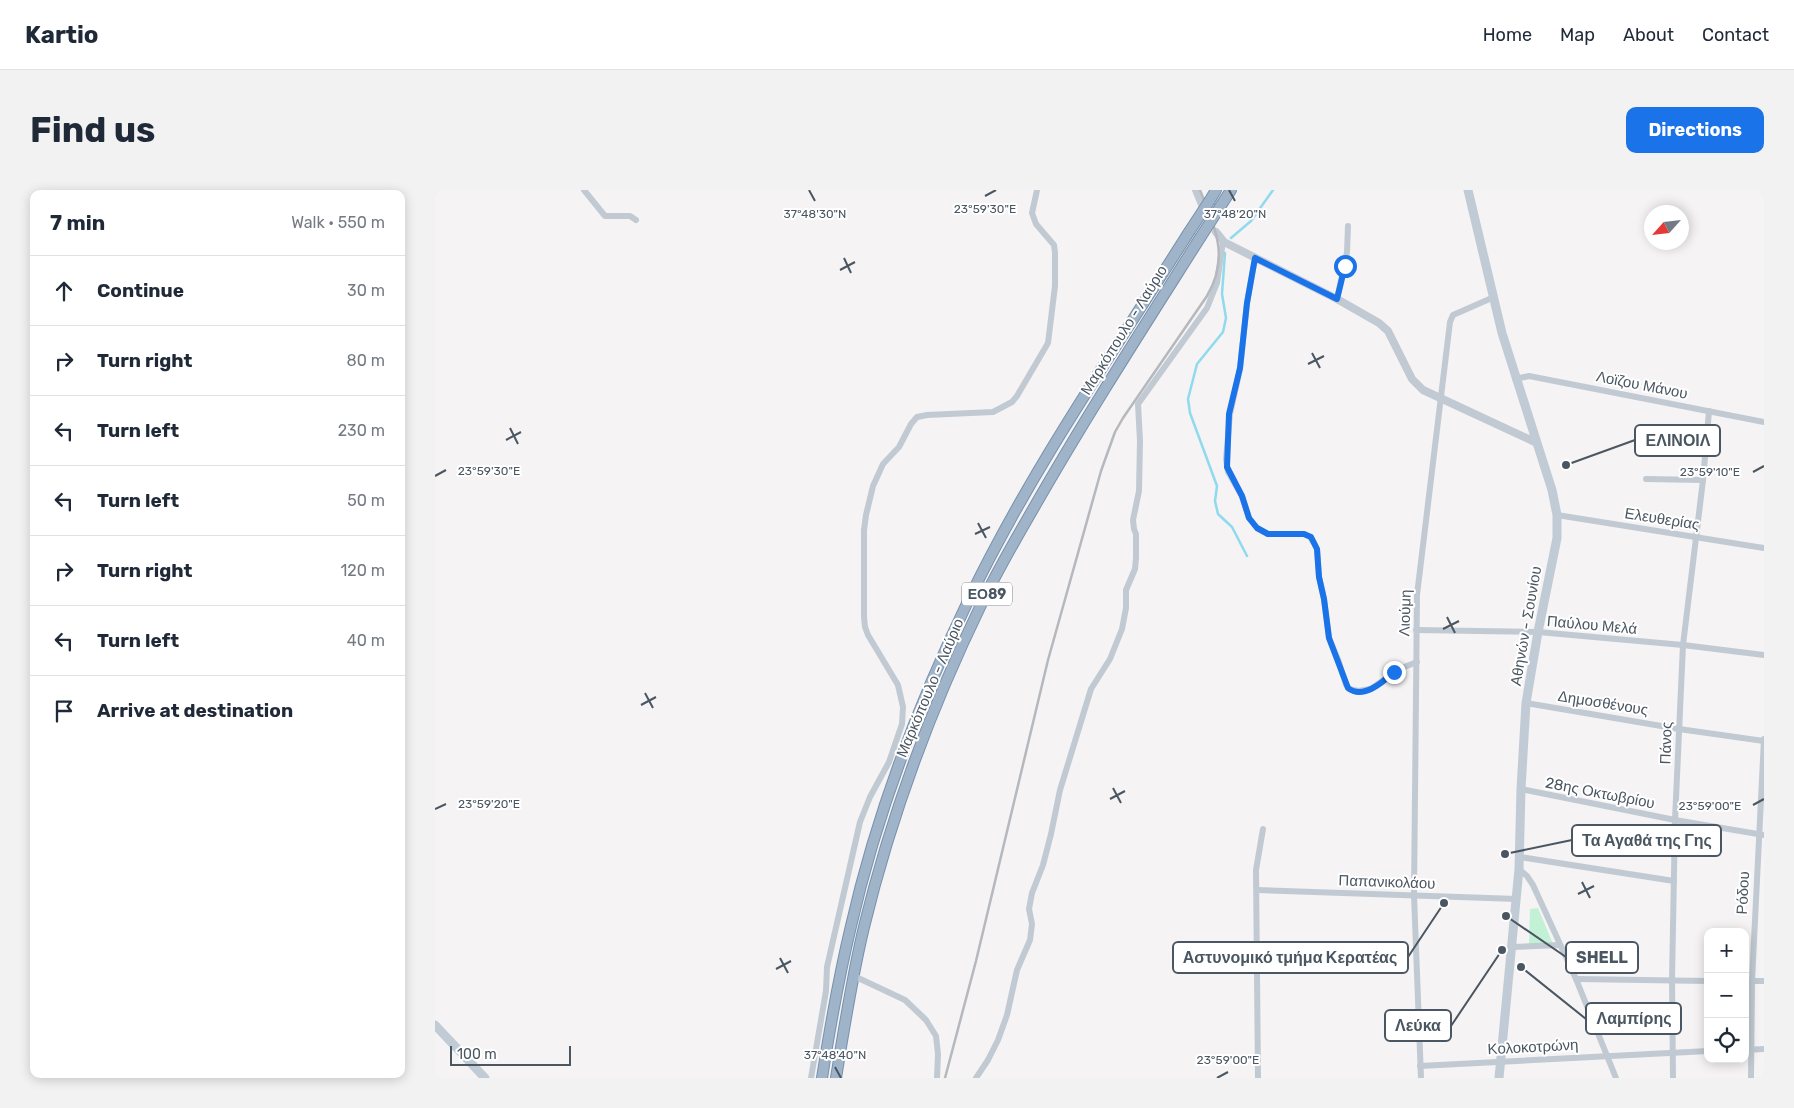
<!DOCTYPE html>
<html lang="en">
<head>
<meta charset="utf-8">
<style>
	:root { --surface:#fff; --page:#f2f2f3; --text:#1f2937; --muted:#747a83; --line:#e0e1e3; --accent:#1a73e8 }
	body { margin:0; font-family:Rubik,sans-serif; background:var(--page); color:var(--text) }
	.controls { position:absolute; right:15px; bottom:15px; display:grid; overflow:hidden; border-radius:10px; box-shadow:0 2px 12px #0003 }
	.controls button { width:45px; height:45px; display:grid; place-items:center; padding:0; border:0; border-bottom:1px solid var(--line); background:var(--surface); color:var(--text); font:25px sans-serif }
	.compass { position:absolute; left:1209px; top:15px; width:45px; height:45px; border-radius:50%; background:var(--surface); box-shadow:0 2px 12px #0003; rotate:243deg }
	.scale { position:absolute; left:15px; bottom:12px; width:121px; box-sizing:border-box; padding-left:5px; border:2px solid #4a5661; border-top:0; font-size:14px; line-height:18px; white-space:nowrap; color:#4a5661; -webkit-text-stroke:4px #fff; paint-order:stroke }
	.stop { position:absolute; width:15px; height:15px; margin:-11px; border:4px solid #1a73e8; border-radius:50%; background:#fff }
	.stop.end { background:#1a73e8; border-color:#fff; box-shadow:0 1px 5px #0008 }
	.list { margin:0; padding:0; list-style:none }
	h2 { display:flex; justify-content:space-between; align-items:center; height:65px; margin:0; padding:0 20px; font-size:21px }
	h2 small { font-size:16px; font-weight:400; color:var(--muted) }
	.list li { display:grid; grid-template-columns:32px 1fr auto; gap:15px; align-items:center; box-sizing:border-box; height:70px; padding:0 20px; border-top:1px solid var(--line) }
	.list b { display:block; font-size:19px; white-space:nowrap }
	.list em { font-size:16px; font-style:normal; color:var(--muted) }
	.icon { flex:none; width:28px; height:28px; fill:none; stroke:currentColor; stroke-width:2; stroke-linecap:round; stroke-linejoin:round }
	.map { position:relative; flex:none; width:1329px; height:888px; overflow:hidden; border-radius:10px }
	header { display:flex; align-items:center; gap:30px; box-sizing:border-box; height:70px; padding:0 25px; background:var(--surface); border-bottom:1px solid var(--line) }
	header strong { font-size:24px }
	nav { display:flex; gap:28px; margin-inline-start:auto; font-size:18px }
	.intro { display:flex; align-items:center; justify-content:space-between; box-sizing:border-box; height:120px; padding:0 30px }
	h1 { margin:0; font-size:35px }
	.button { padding:12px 22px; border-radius:10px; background:var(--accent); color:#fff; font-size:18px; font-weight:700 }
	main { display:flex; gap:30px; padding:0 30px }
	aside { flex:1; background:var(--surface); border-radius:10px; box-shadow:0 2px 12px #0003 }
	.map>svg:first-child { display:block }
	.green { fill:#c3f1d5 }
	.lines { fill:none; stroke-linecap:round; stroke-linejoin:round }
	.stream { stroke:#90daee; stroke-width:2.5 }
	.trunk-casing { stroke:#7690ad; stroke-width:12 }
	.minor { stroke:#c1cad2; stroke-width:6 }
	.tertiary { stroke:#c1cad2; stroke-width:8 }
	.secondary { stroke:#c1cbd6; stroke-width:9 }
	.trunk { stroke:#9fb4c9; stroke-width:10 }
	.rail { stroke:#b5b8bd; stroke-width:2.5 }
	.trunk-bridge-casing { stroke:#7690ad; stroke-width:12; stroke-linecap:butt }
	.trunk-bridge { stroke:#9fb4c9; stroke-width:10 }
	.route { stroke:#1a73e8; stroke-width:6 }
	.ticks { fill:none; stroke:#4a5661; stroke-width:2 }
	.labels { text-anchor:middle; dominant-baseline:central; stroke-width:4; stroke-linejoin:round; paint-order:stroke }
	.shield { fill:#fff; stroke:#808990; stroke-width:1 }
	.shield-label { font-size:14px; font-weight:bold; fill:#4a5661 }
	.street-label { font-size:15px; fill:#4a5661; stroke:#fff }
	.ticks-label { font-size:12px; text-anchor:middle; fill:#4a5661; stroke:#fff; stroke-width:4; stroke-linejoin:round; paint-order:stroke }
	.leader { fill:none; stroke:#4a5661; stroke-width:2 }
	.callout-dot { fill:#4a5661; stroke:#fff; stroke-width:2 }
	.callout { fill:#fff; stroke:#4a5661; stroke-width:2 }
	.callout-label { font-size:16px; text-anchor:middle; font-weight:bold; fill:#4a5661 }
</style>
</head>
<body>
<header>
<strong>Kartio</strong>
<nav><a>Home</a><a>Map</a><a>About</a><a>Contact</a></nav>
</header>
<div class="intro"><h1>Find us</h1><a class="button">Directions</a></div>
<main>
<aside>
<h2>7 min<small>Walk · 550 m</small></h2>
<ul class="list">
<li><svg class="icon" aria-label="ahead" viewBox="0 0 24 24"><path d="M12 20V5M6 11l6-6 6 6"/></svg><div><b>Continue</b></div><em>30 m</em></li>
<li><svg class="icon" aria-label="right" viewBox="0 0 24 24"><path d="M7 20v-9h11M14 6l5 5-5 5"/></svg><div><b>Turn right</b></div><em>80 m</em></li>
<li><svg class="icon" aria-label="left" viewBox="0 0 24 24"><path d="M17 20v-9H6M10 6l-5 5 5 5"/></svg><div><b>Turn left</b></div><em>230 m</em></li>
<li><svg class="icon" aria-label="left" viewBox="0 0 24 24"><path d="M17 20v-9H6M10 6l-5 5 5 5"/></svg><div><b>Turn left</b></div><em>50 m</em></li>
<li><svg class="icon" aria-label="right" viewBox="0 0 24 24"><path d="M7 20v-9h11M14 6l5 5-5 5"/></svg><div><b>Turn right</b></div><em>120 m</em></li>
<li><svg class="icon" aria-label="left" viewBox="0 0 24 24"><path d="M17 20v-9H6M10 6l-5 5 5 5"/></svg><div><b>Turn left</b></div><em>40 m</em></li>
<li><svg class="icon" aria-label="arrive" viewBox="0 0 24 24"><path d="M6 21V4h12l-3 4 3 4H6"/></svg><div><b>Arrive at destination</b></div></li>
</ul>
</aside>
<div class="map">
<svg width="1329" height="888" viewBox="0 0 1329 888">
	<rect width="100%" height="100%" fill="#f5f3f3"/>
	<polygon class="green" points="1103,718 1118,754 1094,755 1095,719"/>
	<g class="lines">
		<g class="stream">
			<polyline points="796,48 816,31 838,0"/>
			<polyline points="790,63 787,104 791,128 788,142 762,174 753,209 755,223 782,296 780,311 783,324 797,337 812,366"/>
		</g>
		<g class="trunk-casing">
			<g id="trunk">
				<polyline points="775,10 781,0"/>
				<polyline points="785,17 796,0"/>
				<path d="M387,888C395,837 404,786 416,736C442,622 484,512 535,407C597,279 679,161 754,42"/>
				<path d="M401,888C409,838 417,787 429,737C456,626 496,518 546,415C561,383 579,352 597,321C650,228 708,138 765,48"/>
			</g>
		</g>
		<g class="minor">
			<polyline points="149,0 170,26 195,26 201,30"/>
			<polyline points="820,68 812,113 805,179 795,224 791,269 793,282 807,306 814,328 822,338 833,344 869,344 875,347 879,353 882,359 884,387 889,409 894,448 904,472 911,495 914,499 923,501 936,499 964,479 982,472"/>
			<polyline points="902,109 912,62 913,36"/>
			<polyline points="1080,189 1094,186 1329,232"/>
			<polyline points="1211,289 1268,290"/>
			<polyline points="1122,325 1329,358"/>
			<polyline points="981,440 1103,442 1248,455 1329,465"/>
			<polyline points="1091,513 1244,539 1329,551"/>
			<polyline points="1086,599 1240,630 1329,645"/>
			<polyline points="1085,667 1239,691"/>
			<polyline points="1084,679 1092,686 1098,695 1141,789 1181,888"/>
			<polyline points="822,700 1082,709"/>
			<polyline points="1077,757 1125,755"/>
			<polyline points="419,786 470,810 491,830 501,846 503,864 502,888"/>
			<polyline points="1141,789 1273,791"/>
			<polyline points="1310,791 1329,791"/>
			<polyline points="1310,860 1329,859"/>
			<polyline points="985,876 1273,861"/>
			<polyline points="376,888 391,801 392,777 425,632 435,607 454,572 467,534 468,517 463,495 433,445 430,437 429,427 429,340 431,325 438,296 448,274 464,257 476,234 482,227 492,225 558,222 577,212 582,206 613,153 620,96 620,63 619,55 601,34 597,23 602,0"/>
			<polyline points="541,888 553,870 563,850 572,825 582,780 595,750 597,734 594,719 597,703 608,675 616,644 625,600 656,499 675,469 687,439 691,418 691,400 700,379 701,368 701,344 699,339 698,330 704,301 705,251 703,214 772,118 782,93 788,51"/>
			<polyline points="823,888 821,680 828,639"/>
			<polyline points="986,888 979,705 982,405 1015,132 1018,125 1059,107"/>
			<polyline points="1238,888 1237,790 1240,630 1248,455 1268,290 1274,221"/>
			<polyline points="1316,888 1317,791 1329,549"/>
		</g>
		<g class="tertiary">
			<polyline points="761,0 768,17"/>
			<polyline points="781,42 789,52 902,109 944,133 953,141 977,189 988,200 1100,252"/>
		</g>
		<g class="secondary">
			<polyline points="1033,0 1067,143 1117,300 1122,325 1122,348 1103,442 1091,513 1086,599 1084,679 1064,888"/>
			<polyline points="0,835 50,888"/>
		</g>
		<use href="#trunk" class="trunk"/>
		<path class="rail" d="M510,888L541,771L613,470L666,281L680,242L688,228L772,106C795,67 780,38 765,0"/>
		<g class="trunk-bridge-casing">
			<g id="trunk-bridge">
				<polyline points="754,42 775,10"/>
				<polyline points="765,48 785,17"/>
			</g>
		</g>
		<use href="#trunk-bridge" class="trunk-bridge"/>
	</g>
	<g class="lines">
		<path class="route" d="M910,76L902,109L820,68L812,113L805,178L794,224L792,277L807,306L814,328L822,338L833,344H869L876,347L882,359L884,387L889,409L894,448L913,498C928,510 948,492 959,482"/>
	</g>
	<path class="ticks" d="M374,0L380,11M794,0L800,11M550,6L561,0M409,68L416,83M405,80L420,72M877,163L885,178M873,174L889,166M75,238L83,254M71,250L86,242M1318,282L1329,276M0,286L11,280M543,333L551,348M540,344L555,337M1012,427L1020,443M1008,439L1024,431M210,503L218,518M206,515L221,507M678,598L686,613M675,609L690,601M1318,615L1329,609M0,619L11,614M1147,692L1155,708M1143,704L1159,696M345,768L353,783M341,779L356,771M400,877L406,888M782,888L793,882"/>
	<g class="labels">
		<rect class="shield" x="527" y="392.5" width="50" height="23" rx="4"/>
		<g class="shield-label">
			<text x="552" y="404">ΕΟ89</text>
		</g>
		<g class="street-label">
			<text transform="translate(689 140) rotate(-58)">Μαρκόπουλο - Λαύριο</text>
			<text transform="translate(1207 195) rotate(11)">Λοϊζου Μάνου</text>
			<text transform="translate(1227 329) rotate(9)">Ελευθερίας</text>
			<text transform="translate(970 423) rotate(-88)">Λιούμη</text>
			<text transform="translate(1157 435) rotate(5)">Παύλου Μελά</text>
			<text transform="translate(1091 436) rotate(-80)">Αθηνών - Σουνίου</text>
			<text transform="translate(495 498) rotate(-67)">Μαρκόπουλο - Λαύριο</text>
			<text transform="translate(1168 513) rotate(9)">Δημοσθένους</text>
			<text transform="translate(1231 553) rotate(-88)">Πάνος</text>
			<text transform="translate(1165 603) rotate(11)">28ης Οκτωβρίου</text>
			<text transform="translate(952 692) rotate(2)">Παπανικολάου</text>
			<text transform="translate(1308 703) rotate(-87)">Ρόδου</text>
			<text transform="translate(1098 857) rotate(-3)">Κολοκοτρώνη</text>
		</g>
	</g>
	<g class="ticks-label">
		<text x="550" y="23">23°59'30"E</text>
		<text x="380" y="28">37°48'30"N</text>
		<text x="800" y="28">37°48'20"N</text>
		<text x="54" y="285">23°59'30"E</text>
		<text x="1275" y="286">23°59'10"E</text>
		<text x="54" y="618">23°59'20"E</text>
		<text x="1275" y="620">23°59'00"E</text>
		<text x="400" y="869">37°48'40"N</text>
		<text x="793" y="874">23°59'00"E</text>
	</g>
	<path class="leader" d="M1131 275L1200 250M1070 664L1137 650M1009 713L973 767M1071 726L1131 767M1086 777L1151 829M1067 760L1016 836"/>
	<g class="callout-dot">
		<circle cx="1131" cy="275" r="5"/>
		<circle cx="1070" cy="664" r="5"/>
		<circle cx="1009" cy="713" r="5"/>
		<circle cx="1071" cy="726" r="5"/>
		<circle cx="1086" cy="777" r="5"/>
		<circle cx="1067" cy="760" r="5"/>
	</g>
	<g class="callout">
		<rect x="1200" y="235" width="85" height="31" rx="5"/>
		<rect x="1137" y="635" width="149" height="31" rx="5"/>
		<rect x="738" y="752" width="235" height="31" rx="5"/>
		<rect x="1131" y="752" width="72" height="31" rx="5"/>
		<rect x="1151" y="813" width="95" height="31" rx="5"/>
		<rect x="950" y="820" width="66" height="31" rx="5"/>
	</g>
	<g class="callout-label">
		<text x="1243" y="256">ΕΛΙΝΟΙΛ</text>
		<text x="1212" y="656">Τα Αγαθά της Γης</text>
		<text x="855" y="773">Αστυνομικό τμήμα Κερατέας</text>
		<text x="1167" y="773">SHELL</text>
		<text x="1199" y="834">Λαμπίρης</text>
		<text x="983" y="841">Λεύκα</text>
	</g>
</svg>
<div class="controls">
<button>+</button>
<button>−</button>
<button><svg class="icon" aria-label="locate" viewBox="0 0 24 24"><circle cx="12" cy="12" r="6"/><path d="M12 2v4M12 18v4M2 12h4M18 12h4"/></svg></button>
</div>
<svg class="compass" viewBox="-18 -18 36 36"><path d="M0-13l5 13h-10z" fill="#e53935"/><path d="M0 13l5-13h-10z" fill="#747a83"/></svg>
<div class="scale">100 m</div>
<div class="stop" style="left:910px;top:76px"></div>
<div class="stop end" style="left:959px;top:482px"></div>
</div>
</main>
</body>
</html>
